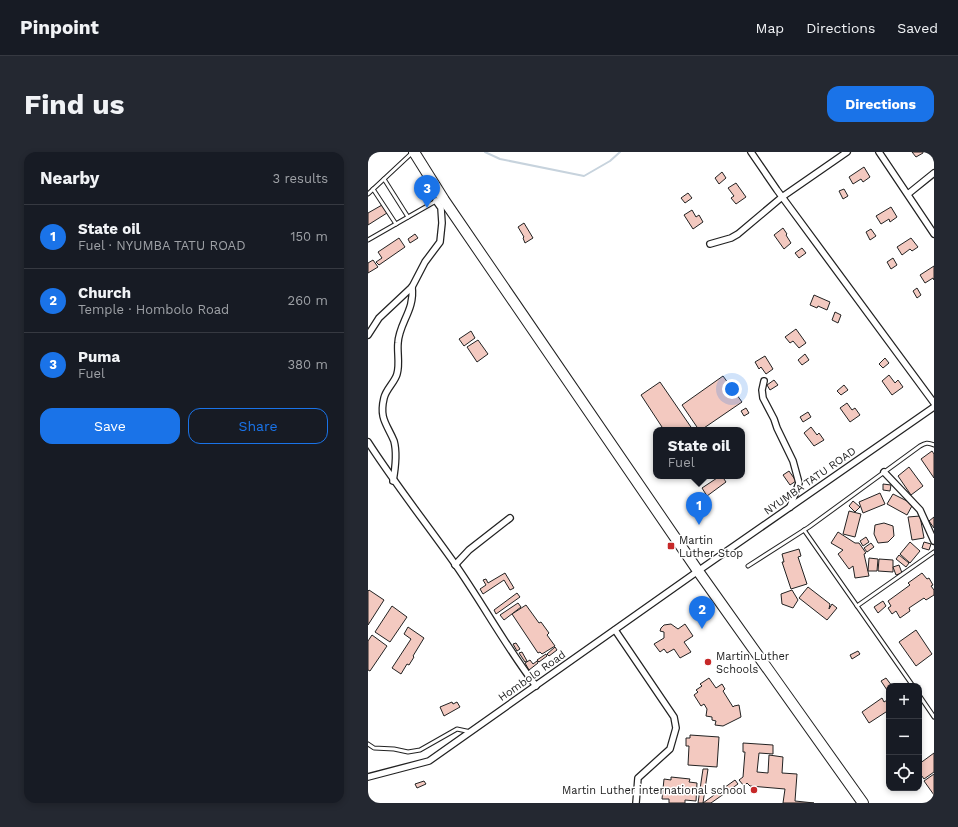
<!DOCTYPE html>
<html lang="en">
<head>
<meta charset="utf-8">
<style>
	:root { --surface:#171b24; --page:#242831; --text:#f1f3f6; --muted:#9ea1a6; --line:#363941; --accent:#1a73e8 }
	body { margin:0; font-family:"Work Sans",sans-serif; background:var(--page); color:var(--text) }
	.controls { position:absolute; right:12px; bottom:12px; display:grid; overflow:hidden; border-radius:8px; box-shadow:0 2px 6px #0003 }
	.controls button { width:36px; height:36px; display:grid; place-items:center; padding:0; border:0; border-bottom:1px solid var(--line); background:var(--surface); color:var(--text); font:20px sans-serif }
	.you { position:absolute; left:364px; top:237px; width:14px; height:14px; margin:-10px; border:3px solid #fff; border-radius:50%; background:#1a73e8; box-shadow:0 0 0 6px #1a73e833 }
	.badge { display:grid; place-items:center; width:26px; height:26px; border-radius:50%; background:var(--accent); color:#fff; font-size:13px; font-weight:700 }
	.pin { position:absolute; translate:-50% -33px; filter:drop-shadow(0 1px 2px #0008) }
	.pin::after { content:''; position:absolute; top:21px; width:14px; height:12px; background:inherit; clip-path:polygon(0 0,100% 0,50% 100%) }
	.popup { position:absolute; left:285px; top:275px; width:92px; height:52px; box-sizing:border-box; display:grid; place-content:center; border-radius:8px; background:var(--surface); filter:drop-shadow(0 1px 3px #0005); font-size:13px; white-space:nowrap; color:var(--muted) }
	.popup b { font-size:15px; color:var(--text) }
	.popup::after { content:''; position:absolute; left:50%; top:100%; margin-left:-8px; border:8px solid transparent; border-top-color:var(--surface) }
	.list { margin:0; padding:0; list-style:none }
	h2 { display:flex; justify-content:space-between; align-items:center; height:52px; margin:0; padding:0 16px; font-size:17px }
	h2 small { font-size:13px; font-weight:400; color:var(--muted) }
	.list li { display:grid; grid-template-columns:26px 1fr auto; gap:12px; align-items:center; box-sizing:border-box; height:64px; padding:0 16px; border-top:1px solid var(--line) }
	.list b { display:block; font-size:15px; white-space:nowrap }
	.list p { margin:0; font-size:13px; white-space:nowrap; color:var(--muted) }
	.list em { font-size:13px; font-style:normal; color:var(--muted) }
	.actions { display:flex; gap:8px; padding:12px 16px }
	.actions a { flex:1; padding:9px 0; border:1px solid var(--accent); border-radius:12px; text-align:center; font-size:14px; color:var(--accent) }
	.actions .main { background:var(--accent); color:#fff }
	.icon { flex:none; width:22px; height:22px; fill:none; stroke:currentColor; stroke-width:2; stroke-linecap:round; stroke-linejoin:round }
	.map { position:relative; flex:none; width:566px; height:651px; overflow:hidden; border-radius:12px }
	header { display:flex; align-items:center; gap:24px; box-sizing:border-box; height:56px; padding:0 20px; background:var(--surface); border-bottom:1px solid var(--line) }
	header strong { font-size:19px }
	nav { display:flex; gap:22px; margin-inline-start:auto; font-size:14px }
	.intro { display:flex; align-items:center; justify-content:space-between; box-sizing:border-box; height:96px; padding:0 24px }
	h1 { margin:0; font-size:28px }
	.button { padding:10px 18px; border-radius:12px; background:var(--accent); color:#fff; font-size:14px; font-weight:700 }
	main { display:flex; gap:24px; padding:0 24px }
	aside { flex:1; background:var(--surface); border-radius:12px; box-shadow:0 2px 6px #0003 }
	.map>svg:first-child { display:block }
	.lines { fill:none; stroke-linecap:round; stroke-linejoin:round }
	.stream { stroke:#c7d3dd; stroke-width:2 }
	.building { fill:#f3c9c0; stroke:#222 }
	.lane-casing { stroke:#222; stroke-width:5 }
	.street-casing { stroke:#222; stroke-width:8 }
	.highway-casing { stroke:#222; stroke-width:12 }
	.lane { stroke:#fff; stroke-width:3 }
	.street { stroke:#fff; stroke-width:5.5 }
	.highway { stroke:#fff; stroke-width:10 }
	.poi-dot { fill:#c62828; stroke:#fff; stroke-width:1.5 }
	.labels { text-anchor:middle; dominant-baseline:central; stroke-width:3; stroke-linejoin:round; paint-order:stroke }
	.street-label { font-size:11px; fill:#222; stroke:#fff }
	.poi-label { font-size:11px; fill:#222; stroke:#fff; text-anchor:start }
</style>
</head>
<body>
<header>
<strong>Pinpoint</strong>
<nav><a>Map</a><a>Directions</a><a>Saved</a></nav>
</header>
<div class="intro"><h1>Find us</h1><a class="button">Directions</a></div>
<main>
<aside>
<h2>Nearby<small>3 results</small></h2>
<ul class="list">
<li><span class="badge">1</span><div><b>State oil</b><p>Fuel · NYUMBA TATU ROAD</p></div><em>150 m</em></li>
<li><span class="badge">2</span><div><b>Church</b><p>Temple · Hombolo Road</p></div><em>260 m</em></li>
<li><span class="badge">3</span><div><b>Puma</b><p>Fuel</p></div><em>380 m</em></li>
</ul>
<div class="actions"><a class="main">Save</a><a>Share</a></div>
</aside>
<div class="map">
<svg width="566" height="651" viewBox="0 0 566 651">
	<rect width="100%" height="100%" fill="#fff"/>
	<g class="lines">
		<polyline class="stream" points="117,0 132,7 216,24 242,9 252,0"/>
	</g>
	<g class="building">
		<polygon points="544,0 555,0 555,1 548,5"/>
		<polygon points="496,15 502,25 495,30 493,27 485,32 481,25"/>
		<polygon points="354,20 358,26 351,32 347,26"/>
		<polygon points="368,31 378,45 368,52 363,46 366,44 360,36"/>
		<polygon points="476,37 480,44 475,47 471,39"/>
		<polygon points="320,41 324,46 317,51 313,46"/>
		<polygon points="14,53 19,61 0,73 0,61"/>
		<polygon points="523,55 529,65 522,70 521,67 513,72 508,64"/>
		<polygon points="324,58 328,65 331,63 335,70 325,77 316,63"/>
		<polygon points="156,71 165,86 157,91 155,86 156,85 150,75"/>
		<polygon points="415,76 419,82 418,83 423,91 416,97 406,83"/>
		<polygon points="503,77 508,84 502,88 498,80"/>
		<polygon points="47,82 50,86 42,91 40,87"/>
		<polygon points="31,86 37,95 11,113 8,110 14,106 10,100"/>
		<polygon points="543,86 550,95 544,99 542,97 534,103 529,95"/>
		<polygon points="434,96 438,101 431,106 427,101"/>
		<polygon points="525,106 529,113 523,117 519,110"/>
		<polygon points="5,108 10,115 0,121 0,111"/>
		<polygon points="566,114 566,128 565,126 557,131 552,123"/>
		<polygon points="549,136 553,143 549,146 545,139"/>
		<polygon points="446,143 462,150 459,158 450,154 449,156 442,153"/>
		<polygon points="467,160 473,163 470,171 464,168"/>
		<polygon points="428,177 438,191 431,196 425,189 422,191 417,185"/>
		<polygon points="103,179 107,186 96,194 91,187"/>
		<polygon points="110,188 120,202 109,210 99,195"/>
		<polygon points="437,202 441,208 434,213 430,208"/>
		<polygon points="397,204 405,217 398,222 393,215 391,217 387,210"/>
		<polygon points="517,206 521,211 515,216 511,212"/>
		<polygon points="521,223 527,231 530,228 535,235 524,243 514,229"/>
		<polygon points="355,224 374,250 333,278 331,278 314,253"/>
		<polygon points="406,228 410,233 402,238 399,233"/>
		<polygon points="292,230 325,278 293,278 292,277 294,275 273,243"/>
		<polygon points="476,233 480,238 473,243 469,239"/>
		<polygon points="479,251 484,258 487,256 492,263 482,270 472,256"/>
		<polygon points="378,256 381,261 376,264 373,259"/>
		<polygon points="440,260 443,265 435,270 432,265"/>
		<polygon points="443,275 449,283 451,281 456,288 446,294 436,281"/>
		<polygon points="564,299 566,302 566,326 553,307"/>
		<polygon points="541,315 555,334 543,343 530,324"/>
		<polygon points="421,319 428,329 422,333 415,323"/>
		<polygon points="352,324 354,324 358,330 339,344 334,336"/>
		<polygon points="515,332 523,333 522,339 515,338"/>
		<polygon points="512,341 517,352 495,361 491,350"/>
		<polygon points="525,342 545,352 539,363 519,352"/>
		<polygon points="485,349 492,355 487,360 481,354"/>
		<polygon points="481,359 493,362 487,385 475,382"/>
		<polygon points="552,364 556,386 544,388 540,365"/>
		<polygon points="566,365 566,376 561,369"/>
		<polygon points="516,371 525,374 526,384 520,390 510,391 506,382 507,373"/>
		<polygon points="470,380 487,391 491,391 498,401 496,402 501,424 487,426 485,414 481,417 470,402 475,398 463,391"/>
		<polygon points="498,385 501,390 495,394 492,389"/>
		<polygon points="542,390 552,399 542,411 532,402"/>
		<polygon points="556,390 563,392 561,398 554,396"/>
		<polygon points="503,391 506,395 499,400 496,396"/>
		<polygon points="431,397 433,404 430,405 439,432 423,437 414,410 416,410 414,402"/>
		<polygon points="531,403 541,411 538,415 528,407"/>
		<polygon points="501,406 510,407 509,419 500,419"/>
		<polygon points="511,407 525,408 525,420 510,419"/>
		<polygon points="531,413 534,421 528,423 525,415"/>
		<polygon points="137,421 146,436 142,438 136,428 115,442 112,437 118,433 115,428 118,427 120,431"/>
		<polygon points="554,421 559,427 561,426 565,433 563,434 566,438 566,443 558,448 556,446 541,456 542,459 532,466 528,459 524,462 520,456 523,454 520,449 542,433 540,431"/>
		<polygon points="440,435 462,452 461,457 464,452 469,456 459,468 431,446"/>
		<polygon points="1,438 16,448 0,473 0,439"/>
		<polygon points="424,438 430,448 425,456 414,452 413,442"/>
		<polygon points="149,441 152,445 128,462 126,458"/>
		<polygon points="515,449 518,454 510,461 506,455"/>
		<polygon points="150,451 153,455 136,468 132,463"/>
		<polygon points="158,453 171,471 173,470 181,481 179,483 187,494 174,502 172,500 170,501 144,462"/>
		<polygon points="24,454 39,465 22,490 7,480"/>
		<polygon points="303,472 310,477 317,472 325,484 316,490 323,500 312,506 306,497 299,501 296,497 292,500 286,492 296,486 296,480 292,479 293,476 296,473"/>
		<polygon points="40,475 56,486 45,504 46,505 41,513 39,512 33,522 24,516 43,487 36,482"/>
		<polygon points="548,478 564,502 548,514 531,490"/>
		<polygon points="4,483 19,494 2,519 0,518 0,489"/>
		<polygon points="148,491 152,497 149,499 145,492"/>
		<polygon points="187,495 189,498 181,504 179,502"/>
		<polygon points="490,499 492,502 484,507 482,503"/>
		<polygon points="154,500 159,509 157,510 151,501"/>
		<polygon points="178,502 179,504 171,510 169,508"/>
		<polygon points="162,508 165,512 169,509 170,511 161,518 157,511"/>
		<polygon points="341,526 348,536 354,532 357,537 355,539 365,555 366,554 371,553 373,565 355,574 347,573 348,569 344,568 344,565 338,564 339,557 336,552 333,554 326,543 330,540 328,538 334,534 332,532"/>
		<polygon points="518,526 524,534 521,534 521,537 519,538 513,529"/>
		<polygon points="514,546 516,550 521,547 521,558 501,571 494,560"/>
		<polygon points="84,550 85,552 89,550 92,555 76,564 72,555"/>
		<polygon points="322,583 351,585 349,615 320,613 321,594 318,594 318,586 322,586"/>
		<polygon points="375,591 405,593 405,602 391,601 389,620 400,621 401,603 415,605 414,621 429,622 427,649 446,651 415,651 417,637 382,634 379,631 376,634 371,628 375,625 377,600 375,600"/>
		<polygon points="566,601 566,620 556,627 551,620 551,612"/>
		<polygon points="335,617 340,617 335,651 330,651"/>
		<polygon points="566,622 566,643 556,629"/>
		<polygon points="303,625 322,627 321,630 329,631 328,649 317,648 317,651 301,651 301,647 294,647 296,627 303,628"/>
		<polygon points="367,628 370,632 343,651 335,651"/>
		<polygon points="56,629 58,632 49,636 47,632"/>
	</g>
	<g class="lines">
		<g class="lane-casing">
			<g id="lane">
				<polyline points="16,27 40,65"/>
				<polyline points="5,37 28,72"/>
				<polyline points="0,42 45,0"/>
				<polyline points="0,88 68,49"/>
				<polyline points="436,378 545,534"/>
				<path d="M380,414L441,375L552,294C557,291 560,290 566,293"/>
				<polyline points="489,454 566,400"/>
				<polyline points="551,543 566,565"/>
				<polyline points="0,592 6,596 26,597 40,600 52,598 89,577 103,580"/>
			</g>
		</g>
		<g class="street-casing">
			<g id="street">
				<polyline points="383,0 409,38 566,251"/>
				<polyline points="511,0 566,82"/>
				<polyline points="540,42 566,21"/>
				<polyline points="342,92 363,86 370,82 414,45 479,0"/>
				<polyline points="0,183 11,166 44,135 57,110 72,90 74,71 73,56 68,49"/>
				<polyline points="396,229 394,238 395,246 406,267 409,276 425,309 431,331 422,355"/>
				<path d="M0,290C27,332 58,371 87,412C115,452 138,495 168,534"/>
				<polyline points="516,320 552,358 566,389"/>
				<path d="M25,329C27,318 29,300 26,289C19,272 11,267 16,246C18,237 27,230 29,222C32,212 29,201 30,191C31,171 47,158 44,135"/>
				<polyline points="87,413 101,398 142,366"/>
				<polyline points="247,478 306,565 308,576 302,597 270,626 268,651"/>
				<polyline points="0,625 61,609 330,419 566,255"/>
			</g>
		</g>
		<g class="highway-casing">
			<polyline id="highway" points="46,0 76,48 330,419 495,651"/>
		</g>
		<use href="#lane" class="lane"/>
		<use href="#street" class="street"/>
		<use href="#highway" class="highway"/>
	</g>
	<g class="poi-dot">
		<rect x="299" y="390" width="8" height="8" rx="2"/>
		<circle cx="340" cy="510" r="4"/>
		<circle cx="386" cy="638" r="4"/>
	</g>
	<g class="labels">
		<g class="street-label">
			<text transform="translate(442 329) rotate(-35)">NYUMBA TATU ROAD</text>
			<text transform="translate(164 524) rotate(-35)">Hombolo Road</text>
		</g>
		<g class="poi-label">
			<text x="311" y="388">Martin<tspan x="311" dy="13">Luther Stop</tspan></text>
			<text x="348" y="504">Martin Luther<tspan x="348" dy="13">Schools</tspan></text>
			<text x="378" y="638" text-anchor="end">Martin Luther international school</text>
		</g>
	</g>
</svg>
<div class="controls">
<button>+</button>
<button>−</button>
<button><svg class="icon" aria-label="locate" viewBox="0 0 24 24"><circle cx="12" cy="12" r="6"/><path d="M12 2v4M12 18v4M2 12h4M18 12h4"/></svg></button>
</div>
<div class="you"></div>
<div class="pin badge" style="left:331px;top:373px">1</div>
<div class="popup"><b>State oil</b>Fuel</div>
<div class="pin badge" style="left:334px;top:477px">2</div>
<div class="pin badge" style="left:59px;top:56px">3</div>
</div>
</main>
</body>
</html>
